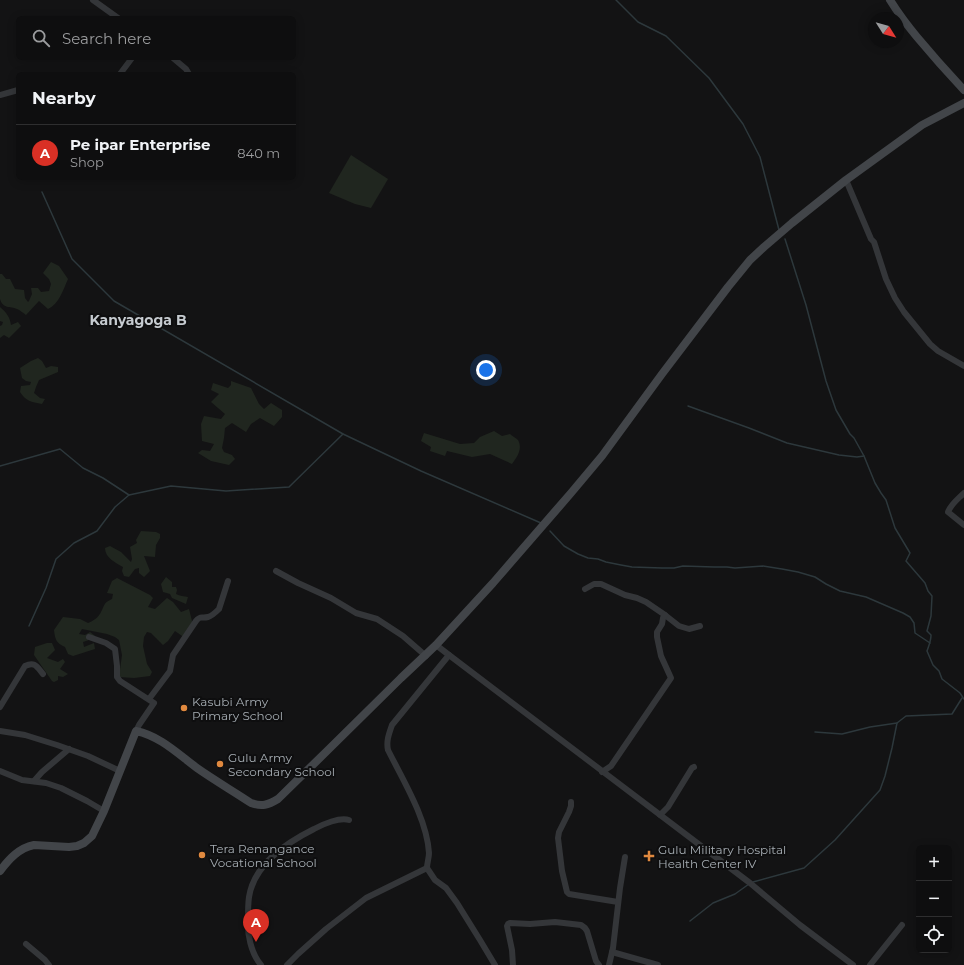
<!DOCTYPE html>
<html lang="en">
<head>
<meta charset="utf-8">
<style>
	:root { --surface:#0e0e0f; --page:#1c1c1d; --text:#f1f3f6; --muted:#9b9c9e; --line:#2e2e2f; --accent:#d93025 }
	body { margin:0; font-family:Montserrat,sans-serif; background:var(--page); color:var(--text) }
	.controls { position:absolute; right:12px; bottom:12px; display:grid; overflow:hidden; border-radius:6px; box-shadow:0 2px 10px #0003 }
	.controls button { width:36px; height:36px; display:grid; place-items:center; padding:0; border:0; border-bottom:1px solid var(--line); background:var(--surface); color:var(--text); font:20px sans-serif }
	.compass { position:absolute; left:868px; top:12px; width:36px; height:36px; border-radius:50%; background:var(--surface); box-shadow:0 2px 10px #0003; rotate:127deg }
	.you { position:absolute; left:486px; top:370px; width:14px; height:14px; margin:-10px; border:3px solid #fff; border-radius:50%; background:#1a73e8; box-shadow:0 0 0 6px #1a73e833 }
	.badge { display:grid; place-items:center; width:26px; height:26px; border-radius:50%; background:var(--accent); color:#fff; font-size:13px; font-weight:700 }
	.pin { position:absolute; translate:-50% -33px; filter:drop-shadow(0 1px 2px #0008) }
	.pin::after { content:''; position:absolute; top:21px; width:14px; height:12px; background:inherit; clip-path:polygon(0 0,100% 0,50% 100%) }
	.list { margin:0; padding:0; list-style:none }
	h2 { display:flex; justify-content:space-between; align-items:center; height:52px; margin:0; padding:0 16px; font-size:17px }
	h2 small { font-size:13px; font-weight:400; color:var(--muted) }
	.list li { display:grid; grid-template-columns:26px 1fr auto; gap:12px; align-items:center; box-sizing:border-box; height:56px; padding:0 16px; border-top:1px solid var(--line) }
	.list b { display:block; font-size:15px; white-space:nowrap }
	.list p { margin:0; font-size:13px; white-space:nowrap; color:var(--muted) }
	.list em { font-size:13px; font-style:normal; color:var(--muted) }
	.icon { flex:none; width:22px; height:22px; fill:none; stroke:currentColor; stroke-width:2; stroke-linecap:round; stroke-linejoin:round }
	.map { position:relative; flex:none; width:964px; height:965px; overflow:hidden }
	.search { position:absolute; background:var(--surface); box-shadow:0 2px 10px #0003; left:16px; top:16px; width:280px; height:44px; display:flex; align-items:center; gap:10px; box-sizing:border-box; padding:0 14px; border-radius:6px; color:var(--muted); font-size:15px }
	.panel { position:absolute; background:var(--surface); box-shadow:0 2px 10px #0003; left:16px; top:72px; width:280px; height:108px; border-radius:6px }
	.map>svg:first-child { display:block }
	.green { fill:#20261f }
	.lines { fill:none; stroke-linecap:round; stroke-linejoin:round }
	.stream { stroke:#2d383c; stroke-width:1.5 }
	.street { stroke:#343639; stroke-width:6 }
	.secondary { stroke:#424549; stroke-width:8 }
	.poi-dot { fill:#e0893f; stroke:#0e0e0f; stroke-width:1.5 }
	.labels { text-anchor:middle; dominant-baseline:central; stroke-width:4; stroke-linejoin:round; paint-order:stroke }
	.poi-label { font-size:12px; fill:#a6adb3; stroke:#0e0e0f; text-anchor:start }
	.quarter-label { font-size:14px; font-weight:bold; fill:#c6cbd0; stroke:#0e0e0f }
</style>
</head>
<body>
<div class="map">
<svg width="964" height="965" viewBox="0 0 964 965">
	<rect width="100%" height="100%" fill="#131314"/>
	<g class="green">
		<polygon points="351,155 388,179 371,208 355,204 329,193"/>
		<path d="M51,262L59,266L68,279C63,290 59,304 48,309L39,301L26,315C23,313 20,310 17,309C10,306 3,309 0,299V274H2L6,279H10L15,289L24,290L25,298L28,302L29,301L32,294L31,288H38L41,292L49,291L51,284L49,279L43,273Z"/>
		<path d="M0,307C6,312 10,317 11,325L18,322L21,326L9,338L4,335L0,338V326L2,325L3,322L0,321Z"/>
		<path d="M38,358L42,361L46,368L51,366L58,367V372L39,380L36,387L34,393L40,398L45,399L42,404C31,402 26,401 20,392L21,386L30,385L31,382L26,381L22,378L20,368L31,361Z"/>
		<polygon points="231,381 251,388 259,404 264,409 271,403 282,410 282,417 274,426 260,418 251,424 246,432 232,423 225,428 224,438 222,448 224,452 232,455 235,459 229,465 211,461 198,453 202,450 210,451 214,444 202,441 201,424 204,416 221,419 225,414 211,402 219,394 211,390 213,383 228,388 231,385"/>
		<path d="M494,431L502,436L510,434C512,436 516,438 518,440C523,449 517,457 512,464L490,454L472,457L447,451L445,456L430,451L431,447L421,441L424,433L460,444L474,443L480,437Z"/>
		<path d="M141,531L156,532L160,534V538L156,545L155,557L144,556L150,571L144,577L139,573V568L135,569L129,577L124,576L122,571L123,567C116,563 105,558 105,548L110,546L121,552L131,562L132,559L130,547L137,543L136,540Z"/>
		<path d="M166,577L172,582V587H176L177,590L176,594C180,596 184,596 188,597L186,604L172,598L170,594L163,592L161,584Z"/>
		<path d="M117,578L150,595L153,598L148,607L155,609L167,598L173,602L181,612L189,609L193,625L185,638L175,631L168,641L163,645L151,633L147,632L144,637L143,646L147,664L152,672L150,676L134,678L119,677L122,655L119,640L115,637L107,634L82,629L79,634L85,635L90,632L95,636L92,639L83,642L84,647L94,643L95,649L73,656L68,654L65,647C56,643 55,639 54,630L63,617L80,619L88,623C93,621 99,617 101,612C105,605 103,603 112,599L113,594L107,593L112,581Z"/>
		<polygon points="47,643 52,643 55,650 47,658 58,662 63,659 65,662 60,669 68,674 63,677 58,676 58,680 54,682 52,681 34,655 35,647"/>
	</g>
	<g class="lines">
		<g class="stream">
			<polyline points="616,0 638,22 666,36 709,78 743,124 760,157 779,230"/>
			<polyline points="42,192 72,259 114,301 343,434 421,471 541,523"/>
			<path d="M785,239L806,305L826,381L836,410L850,434L854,438L864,456L875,483L881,493L886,500L895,528L910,553L906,561L925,583L928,591L932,596L931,616L927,631L931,635C931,641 929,645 927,651L933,665L939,671L942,679L960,693L964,699"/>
			<polyline points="688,406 749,428 787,443 839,455 857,457 864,456"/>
			<polyline points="0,466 60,449 83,468 103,478 129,495"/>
			<polyline points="550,531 564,546 578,554 588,558 598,559 606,562 621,565 632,567 662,568 674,568 683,566 714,567 727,567 735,568 763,566 782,569 798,572 815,577 826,584 840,591 866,597 903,613 910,617 914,623 915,633 930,643"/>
			<polyline points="29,626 46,588 56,559 74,543 97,531 115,507 129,495 171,486 226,491 289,487 343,434"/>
			<polyline points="815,732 842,734 870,727 897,723"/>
			<polyline points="753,882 804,868 835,840 880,790 885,776 892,748 897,723 906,716 952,714 962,698"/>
			<polyline points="690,921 713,903 735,894 749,884"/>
		</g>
		<g class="street">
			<polyline points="93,0 118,18"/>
			<polyline points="173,58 186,69 189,74"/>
			<polyline points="120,74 132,58"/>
			<polyline points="0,95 18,90"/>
			<polyline points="846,180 871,239 874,242 886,279 895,298 904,312 930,344 938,351 964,366"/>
			<path d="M964,493C958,499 951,504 948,512L964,525"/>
			<polyline points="276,571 298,583 331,598 356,613 377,619 403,636 426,656"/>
			<polyline points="585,589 594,584 601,584 625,595 637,598 646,602 665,615 679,626 689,629 700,626"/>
			<polyline points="89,637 106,643 115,649 117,666 117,677 120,681 154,703 139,725 136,731"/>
			<path d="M436,645L449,655L392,725C389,734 386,741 388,750C403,780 427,819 429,853C429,858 427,863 427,868L435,880L446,888L457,903L480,940L495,965"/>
			<polyline points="449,655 750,883 800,925 853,965"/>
			<path d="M149,699L170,671L173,655L196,621C201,615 201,619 208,617C212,616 216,612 219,609L228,581"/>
			<path d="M0,707L25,666C35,661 37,667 43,674"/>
			<polyline points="0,731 25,735 57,745 88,756 120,771"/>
			<polyline points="0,771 22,780 46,783 61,788 87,801 104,811"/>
			<polyline points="602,772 611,766 671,678 661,656 657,637 657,632 662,624 663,618 665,615"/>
			<polyline points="34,781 42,772 69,749"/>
			<polyline points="571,802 571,806 569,812 559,832 558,838 562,871 567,892 569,894 618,902"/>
			<polyline points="660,815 668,807 692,768 694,767"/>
			<polyline points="26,944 45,960 49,965"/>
			<polyline points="612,952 658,965"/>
			<path d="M261,965C251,953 247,934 248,919C248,912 248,904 249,897C254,864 286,843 314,829C323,824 340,817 349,820"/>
			<polyline points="287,965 298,954 326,929 366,898 427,868"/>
			<polyline points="513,965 512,950 507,926 508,924 510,923 530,924 555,922 581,925 585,928 587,931 596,961 599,965"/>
			<polyline points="609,965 613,948 620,888 625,857"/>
			<polyline points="870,965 902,925"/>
		</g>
		<g class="secondary">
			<path d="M890,0C898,13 907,25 917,37C932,55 948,73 964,90"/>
			<path d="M0,871C9,859 19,848 34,845L69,847L77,846L84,843L92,836L104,811L136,731C160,736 178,754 197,768C214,780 233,791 251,803C262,807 268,805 278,799L329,749L401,678L436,645L493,583L571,493L602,456L662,374L728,287L750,260L764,247L792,223L846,180L922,125L964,103"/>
		</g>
	</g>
	<g class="poi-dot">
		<circle cx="184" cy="708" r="4"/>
		<circle cx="220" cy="764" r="4"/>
		<circle cx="202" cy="855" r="4"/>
		<path d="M647 850h4v4h4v4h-4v4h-4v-4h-4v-4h4z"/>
	</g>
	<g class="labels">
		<g class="poi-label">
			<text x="192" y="701">Kasubi Army<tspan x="192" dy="14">Primary School</tspan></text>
			<text x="228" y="757">Gulu Army<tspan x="228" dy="14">Secondary School</tspan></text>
			<text x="210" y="848">Tera Renangance<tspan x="210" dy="14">Vocational School</tspan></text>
			<text x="658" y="849">Gulu Military Hospital<tspan x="658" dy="14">Health Center IV</tspan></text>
		</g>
		<g class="quarter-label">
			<text x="138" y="320">Kanyagoga B</text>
		</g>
	</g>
</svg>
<div class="controls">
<button>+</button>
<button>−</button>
<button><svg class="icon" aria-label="locate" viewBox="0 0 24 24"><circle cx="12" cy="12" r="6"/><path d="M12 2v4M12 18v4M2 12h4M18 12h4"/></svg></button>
</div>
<svg class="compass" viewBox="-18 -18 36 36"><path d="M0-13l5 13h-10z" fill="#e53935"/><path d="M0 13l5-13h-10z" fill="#9b9c9e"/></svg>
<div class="you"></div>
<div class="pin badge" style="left:256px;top:942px">A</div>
<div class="search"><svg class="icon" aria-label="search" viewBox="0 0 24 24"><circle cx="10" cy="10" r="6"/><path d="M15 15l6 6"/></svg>Search here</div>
<section class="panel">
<h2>Nearby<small></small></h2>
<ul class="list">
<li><span class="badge">A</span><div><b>Pe ipar Enterprise</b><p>Shop</p></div><em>840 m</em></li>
</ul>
</section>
</div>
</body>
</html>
